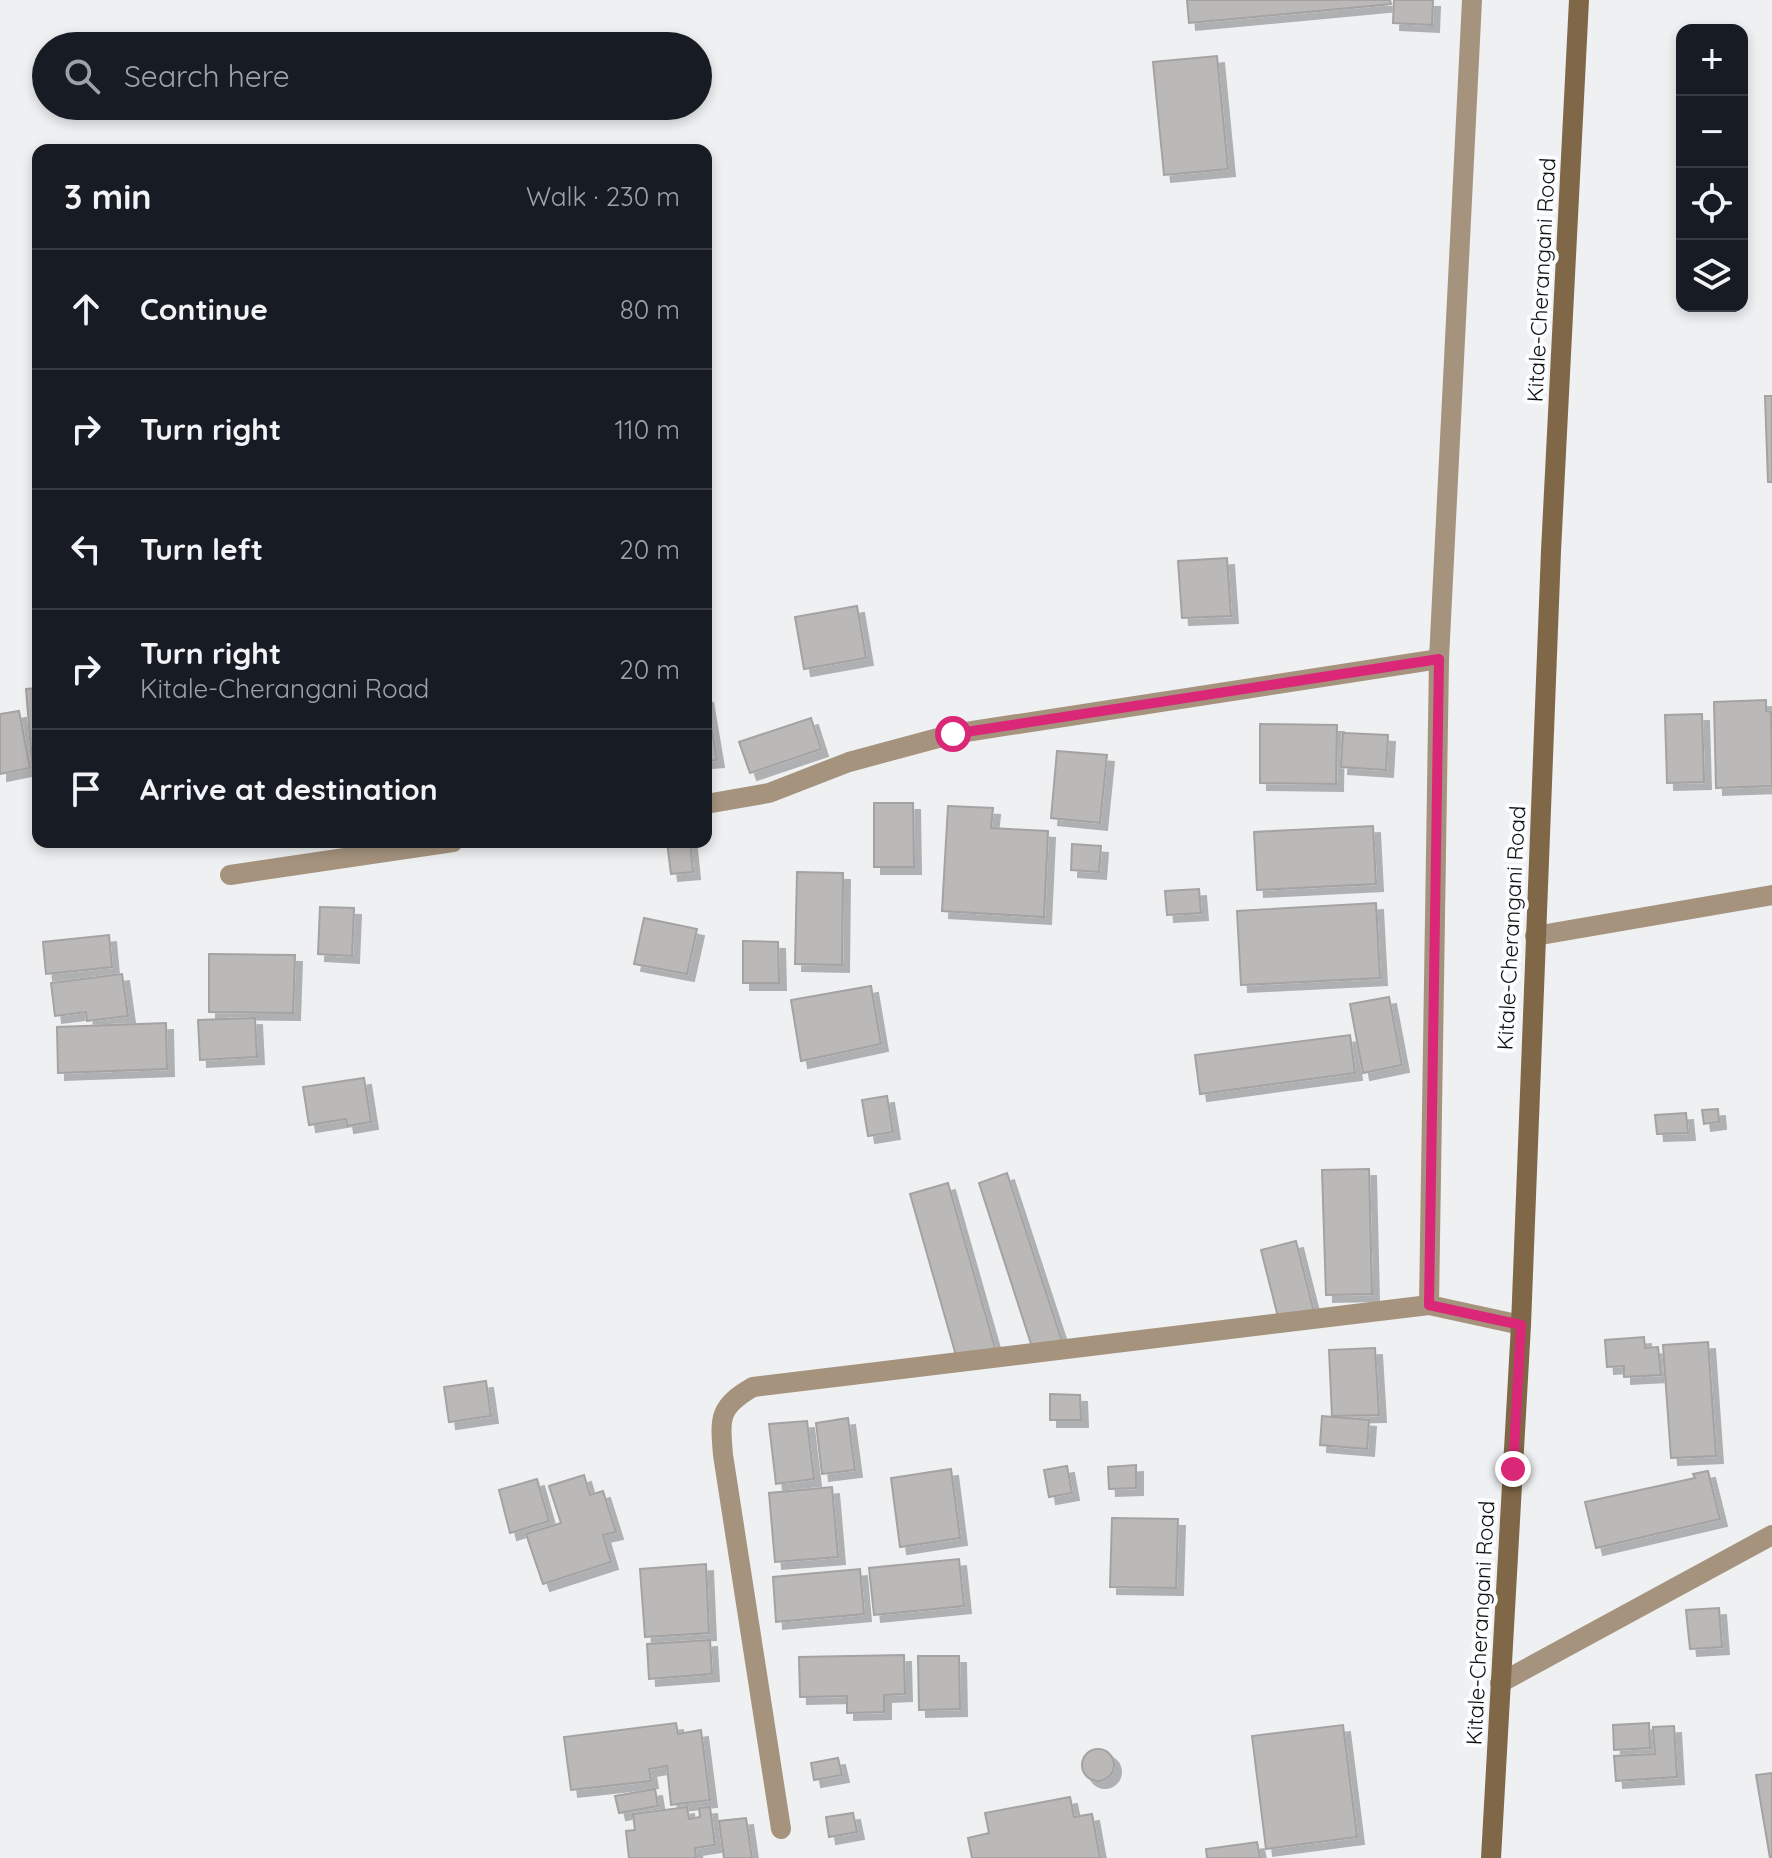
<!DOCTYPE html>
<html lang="en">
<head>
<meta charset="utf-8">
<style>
	:root { --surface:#171b24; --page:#20242c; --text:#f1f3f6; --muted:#9ea1a6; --line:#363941 }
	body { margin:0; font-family:Quicksand,sans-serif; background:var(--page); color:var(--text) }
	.controls { position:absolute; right:24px; top:24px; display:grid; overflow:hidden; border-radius:16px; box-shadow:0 4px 12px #0003 }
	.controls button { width:72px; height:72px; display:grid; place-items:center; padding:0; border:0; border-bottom:2px solid var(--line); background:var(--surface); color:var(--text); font:40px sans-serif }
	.stop { position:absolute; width:24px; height:24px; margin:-18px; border:6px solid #db2777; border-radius:50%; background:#fff }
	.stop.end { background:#db2777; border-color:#fff; box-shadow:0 2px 8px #0008 }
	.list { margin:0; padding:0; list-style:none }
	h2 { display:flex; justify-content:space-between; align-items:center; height:104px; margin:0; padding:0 32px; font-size:34px }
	h2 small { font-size:26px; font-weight:400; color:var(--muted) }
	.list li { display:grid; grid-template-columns:52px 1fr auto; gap:24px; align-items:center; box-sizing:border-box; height:120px; padding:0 32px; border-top:2px solid var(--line) }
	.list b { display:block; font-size:30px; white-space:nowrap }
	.list p { margin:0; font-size:26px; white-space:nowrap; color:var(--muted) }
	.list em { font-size:26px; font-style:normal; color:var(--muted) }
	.icon { flex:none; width:44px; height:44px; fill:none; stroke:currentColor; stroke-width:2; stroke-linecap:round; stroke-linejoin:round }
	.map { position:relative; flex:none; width:1772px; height:1858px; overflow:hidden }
	.search { position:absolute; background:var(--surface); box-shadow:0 4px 12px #0003; left:32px; top:32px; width:680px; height:88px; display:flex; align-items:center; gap:20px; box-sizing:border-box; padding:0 28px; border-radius:44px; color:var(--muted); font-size:30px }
	.panel { position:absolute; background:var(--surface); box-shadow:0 4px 12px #0003; left:32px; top:144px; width:680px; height:704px; border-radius:16px }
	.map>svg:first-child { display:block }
	.building { fill:#bbb9b8; stroke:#a4a2a2; stroke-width:2; filter:url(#shadow) }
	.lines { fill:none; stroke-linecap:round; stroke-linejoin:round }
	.street { stroke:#a5937e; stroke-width:20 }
	.secondary { stroke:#806748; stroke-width:20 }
	.route { stroke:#db2777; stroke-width:10 }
	.labels { text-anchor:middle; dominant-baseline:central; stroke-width:8; stroke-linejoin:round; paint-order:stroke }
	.street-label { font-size:22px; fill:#101111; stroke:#fcfdfe }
</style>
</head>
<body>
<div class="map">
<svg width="1772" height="1858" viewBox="0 0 1772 1858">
	<defs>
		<filter id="shadow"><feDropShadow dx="7" dy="7" stdDeviation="0" flood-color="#0004"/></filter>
	</defs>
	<rect width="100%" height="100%" fill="#eef0f1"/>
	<g class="building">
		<polygon points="1187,0 1390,0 1391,4 1189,23"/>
		<polygon points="1394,0 1433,0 1432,25 1393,23"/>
		<polygon points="1217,56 1228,169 1164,175 1153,62"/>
		<polygon points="1765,396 1772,396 1772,482 1768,482"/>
		<polygon points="1227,558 1231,616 1182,618 1178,561"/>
		<polygon points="857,606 866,658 804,669 795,617"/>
		<polygon points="38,688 38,761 32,761 26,689"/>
		<polygon points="706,695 717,760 706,761"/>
		<polygon points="1766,700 1766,711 1771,712 1772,786 1716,788 1714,702"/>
		<polygon points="19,711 30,768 0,774 0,714"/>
		<polygon points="1702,714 1704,782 1667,783 1665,715"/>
		<polygon points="811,718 821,749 750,773 739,742"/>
		<polygon points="1260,724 1337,725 1336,784 1260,783"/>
		<polygon points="1343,733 1388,735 1386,770 1341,767"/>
		<polygon points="1057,751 1107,755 1100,823 1051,818"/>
		<polygon points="874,803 913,803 914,867 874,867"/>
		<polygon points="948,806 993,808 991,828 1048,831 1044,917 942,911"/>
		<polygon points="1373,826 1376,884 1257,890 1254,832"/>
		<polygon points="667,842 690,842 693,872 671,874"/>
		<polygon points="1072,844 1101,846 1099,872 1071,870"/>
		<polygon points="797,872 843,873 842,965 795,964"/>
		<polygon points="1199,889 1201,913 1167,915 1165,891"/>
		<polygon points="1376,903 1380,978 1241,985 1237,911"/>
		<polygon points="320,907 354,908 352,956 318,954"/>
		<polygon points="644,918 697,929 687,974 634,964"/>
		<polygon points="109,935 112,967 46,974 43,942"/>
		<polygon points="743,941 778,942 779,983 743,983"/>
		<polygon points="209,954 295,955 293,1013 209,1012"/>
		<polygon points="122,974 128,1016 87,1021 86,1012 55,1016 51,983"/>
		<polygon points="871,986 881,1044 801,1061 791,1000"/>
		<polygon points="1389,997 1402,1065 1363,1073 1350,1004"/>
		<polygon points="255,1018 257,1057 200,1060 198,1020"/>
		<polygon points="166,1023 167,1069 58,1073 57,1027"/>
		<polygon points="1350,1035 1355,1073 1200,1094 1195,1055"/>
		<polygon points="364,1078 371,1122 347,1126 346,1119 309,1125 303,1087"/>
		<polygon points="887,1096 893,1132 868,1136 862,1100"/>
		<polygon points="1718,1109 1719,1122 1704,1124 1702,1110"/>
		<polygon points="1686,1113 1688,1133 1657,1134 1655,1115"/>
		<polygon points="1369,1169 1372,1294 1326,1295 1322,1170"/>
		<polygon points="1007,1173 1062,1341 1033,1350 979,1183"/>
		<polygon points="948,1183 995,1348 957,1359 910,1194"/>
		<polygon points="1296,1241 1314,1312 1279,1321 1261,1250"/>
		<polygon points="1644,1337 1645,1348 1658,1347 1661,1375 1624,1377 1624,1366 1607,1367 1605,1340"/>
		<polygon points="1708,1342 1716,1456 1671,1458 1663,1345"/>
		<polygon points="1375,1348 1379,1415 1332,1416 1329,1350"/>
		<polygon points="486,1381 491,1416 449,1422 444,1387"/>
		<polygon points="1050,1394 1080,1395 1081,1420 1050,1420"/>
		<polygon points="1322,1416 1369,1420 1367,1449 1320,1445"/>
		<polygon points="848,1418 855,1470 822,1474 816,1423"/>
		<polygon points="807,1421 814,1479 776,1484 769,1424"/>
		<polygon points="1136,1465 1136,1488 1109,1489 1108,1467"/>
		<polygon points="1067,1466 1072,1493 1049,1497 1044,1470"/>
		<polygon points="951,1469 960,1538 900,1547 891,1478"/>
		<polygon points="1708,1471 1720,1519 1596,1548 1585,1502 1695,1478 1693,1474"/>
		<polygon points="584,1475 590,1495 603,1491 616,1532 603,1535 611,1562 543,1584 526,1534 561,1523 549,1486"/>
		<polygon points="537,1479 549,1521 510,1533 499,1490"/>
		<polygon points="832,1487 838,1557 775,1562 769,1493"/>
		<polygon points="1112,1518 1178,1519 1176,1588 1110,1587"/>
		<polygon points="959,1559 964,1606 874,1615 869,1568"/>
		<polygon points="706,1564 709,1633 645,1637 640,1569"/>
		<polygon points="860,1569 864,1614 776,1622 773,1577"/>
		<polygon points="1719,1608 1722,1647 1690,1649 1686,1610"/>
		<polygon points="710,1640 712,1674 649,1679 647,1644"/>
		<polygon points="904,1655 905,1694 884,1695 884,1712 847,1713 847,1696 800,1697 799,1657"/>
		<polygon points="918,1656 959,1656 960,1709 919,1710"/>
		<polygon points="676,1723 678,1734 701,1730 710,1800 671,1805 667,1766 649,1769 651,1781 571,1790 564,1737"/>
		<polygon points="1649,1723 1650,1748 1614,1750 1613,1725"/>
		<polygon points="1343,1725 1357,1837 1266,1849 1252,1736"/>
		<polygon points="1674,1726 1677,1777 1616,1781 1614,1756 1655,1754 1653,1727"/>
		<circle cx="1098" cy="1765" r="16"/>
		<polygon points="838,1758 842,1775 814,1780 811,1763"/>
		<polygon points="1772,1773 1772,1858 1770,1858 1756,1775"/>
		<polygon points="655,1789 658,1806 619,1813 615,1796"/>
		<polygon points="1070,1797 1074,1817 1092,1814 1100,1858 972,1858 968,1838 989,1833 985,1813"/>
		<polygon points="687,1807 689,1819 700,1817 699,1808 710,1807 715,1845 695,1848 696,1858 629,1858 626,1831 635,1830 633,1814"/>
		<polygon points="853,1813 857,1832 829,1837 826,1817"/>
		<polygon points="746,1818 752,1858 724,1858 719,1821"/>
		<polygon points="1257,1842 1260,1858 1207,1858 1206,1849"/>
	</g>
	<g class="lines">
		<g class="street">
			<polyline points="706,804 769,793 849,762 953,734 1439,659"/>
			<polyline points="230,875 453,842"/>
			<polyline points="1535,936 1772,895"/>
			<polyline points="1429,1305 1439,659 1472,0"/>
			<polyline points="1500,1683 1772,1535"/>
			<path d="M781,1829L723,1455C720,1418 718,1407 753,1387L1429,1305L1521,1325"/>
		</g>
		<polyline class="secondary" points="1491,1858 1521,1325 1551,551 1579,0"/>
	</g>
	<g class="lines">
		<polyline class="route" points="953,734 1439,659 1429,1305 1521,1325 1513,1469"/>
	</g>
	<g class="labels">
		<g class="street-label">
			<text transform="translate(1541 280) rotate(-87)">Kitale-Cherangani Road</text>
			<text transform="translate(1511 928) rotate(-87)">Kitale-Cherangani Road</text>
			<text transform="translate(1480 1623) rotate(-87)">Kitale-Cherangani Road</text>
		</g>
	</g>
</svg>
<div class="controls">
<button>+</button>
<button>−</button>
<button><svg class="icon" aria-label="locate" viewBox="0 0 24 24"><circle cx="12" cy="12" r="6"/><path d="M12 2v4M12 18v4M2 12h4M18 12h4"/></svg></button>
<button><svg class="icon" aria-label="layers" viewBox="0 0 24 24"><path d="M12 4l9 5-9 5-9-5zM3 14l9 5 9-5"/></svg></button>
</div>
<div class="stop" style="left:953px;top:734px"></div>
<div class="stop end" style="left:1513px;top:1469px"></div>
<div class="search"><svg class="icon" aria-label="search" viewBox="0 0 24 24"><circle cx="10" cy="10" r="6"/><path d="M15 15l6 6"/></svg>Search here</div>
<section class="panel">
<h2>3 min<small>Walk · 230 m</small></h2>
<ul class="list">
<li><svg class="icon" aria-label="ahead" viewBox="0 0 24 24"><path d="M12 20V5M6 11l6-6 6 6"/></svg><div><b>Continue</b></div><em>80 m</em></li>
<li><svg class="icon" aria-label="right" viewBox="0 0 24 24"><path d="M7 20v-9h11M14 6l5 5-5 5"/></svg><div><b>Turn right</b></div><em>110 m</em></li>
<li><svg class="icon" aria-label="left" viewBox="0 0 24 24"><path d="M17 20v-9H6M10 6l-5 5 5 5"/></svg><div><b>Turn left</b></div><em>20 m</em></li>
<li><svg class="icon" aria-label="right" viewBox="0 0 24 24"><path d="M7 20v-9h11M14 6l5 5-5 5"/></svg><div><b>Turn right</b><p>Kitale-Cherangani Road</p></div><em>20 m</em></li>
<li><svg class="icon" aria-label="arrive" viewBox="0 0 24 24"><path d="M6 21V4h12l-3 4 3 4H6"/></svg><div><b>Arrive at destination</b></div></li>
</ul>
</section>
</div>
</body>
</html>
